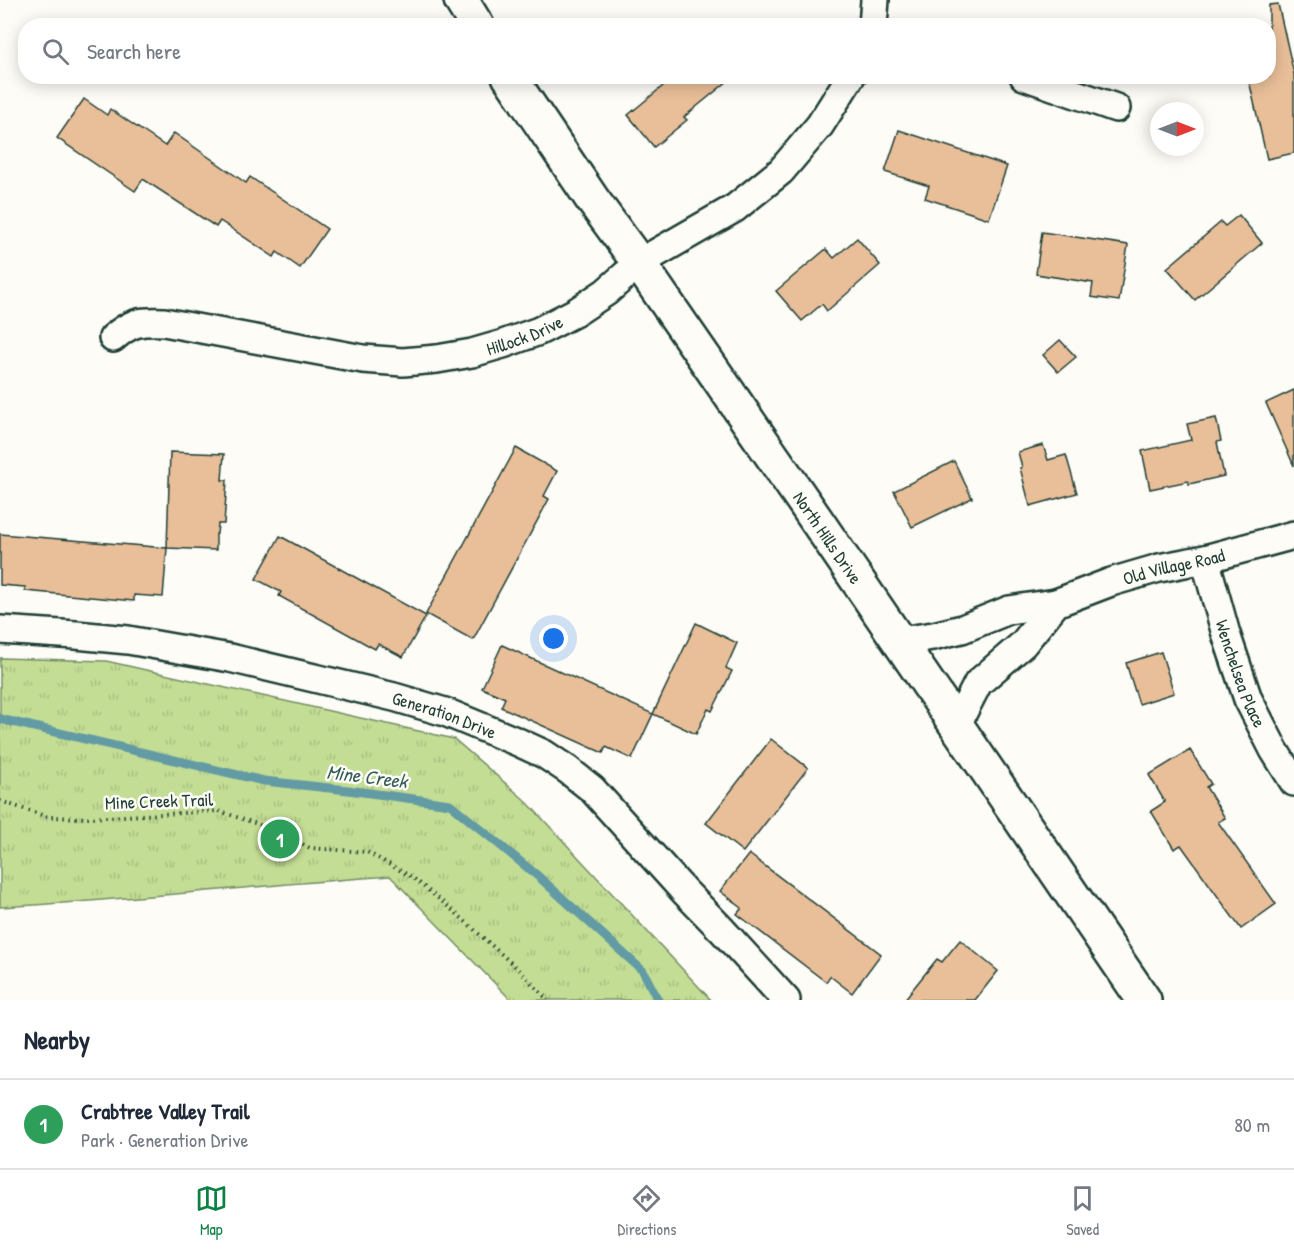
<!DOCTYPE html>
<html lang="en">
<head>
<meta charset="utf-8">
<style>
	:root { --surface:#fff; --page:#f2f2f3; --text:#1f2937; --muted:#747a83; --line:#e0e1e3; --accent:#0b8043 }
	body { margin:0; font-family:"Patrick Hand",sans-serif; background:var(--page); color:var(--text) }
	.compass { position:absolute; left:1150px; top:102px; width:54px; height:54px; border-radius:50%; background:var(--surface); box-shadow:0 3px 15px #0003; rotate:90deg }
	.you { position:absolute; left:554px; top:639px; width:21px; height:21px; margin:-15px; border:4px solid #fff; border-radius:50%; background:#1a73e8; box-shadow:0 0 0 9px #1a73e833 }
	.badge { display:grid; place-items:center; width:39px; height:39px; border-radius:50%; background:var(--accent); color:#fff; font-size:20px; font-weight:700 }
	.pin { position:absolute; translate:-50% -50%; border:3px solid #fff; box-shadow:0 2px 6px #0006 }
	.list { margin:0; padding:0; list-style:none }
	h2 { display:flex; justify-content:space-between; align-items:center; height:78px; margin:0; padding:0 24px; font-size:26px }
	h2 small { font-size:20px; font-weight:400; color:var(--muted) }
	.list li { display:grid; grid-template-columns:39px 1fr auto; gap:18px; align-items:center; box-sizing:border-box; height:90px; padding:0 24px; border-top:2px solid var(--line) }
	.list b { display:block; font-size:22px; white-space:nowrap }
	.list p { margin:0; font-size:20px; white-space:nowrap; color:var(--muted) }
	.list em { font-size:20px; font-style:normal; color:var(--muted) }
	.icon { flex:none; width:33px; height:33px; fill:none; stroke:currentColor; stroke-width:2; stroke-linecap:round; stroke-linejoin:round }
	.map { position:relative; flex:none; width:1294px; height:1000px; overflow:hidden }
	.search { position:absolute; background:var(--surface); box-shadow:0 3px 15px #0003; left:18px; right:18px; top:18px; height:66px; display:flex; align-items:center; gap:15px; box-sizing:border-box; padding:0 21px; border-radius:24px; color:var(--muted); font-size:22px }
	.sheet { height:168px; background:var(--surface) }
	nav { display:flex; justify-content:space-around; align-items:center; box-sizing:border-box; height:84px; border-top:2px solid var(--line); background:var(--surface); font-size:16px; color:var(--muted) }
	nav a { display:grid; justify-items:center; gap:3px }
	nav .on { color:var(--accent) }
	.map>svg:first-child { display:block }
	.park { fill:url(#park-tufts); stroke:#728d64; stroke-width:1.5 }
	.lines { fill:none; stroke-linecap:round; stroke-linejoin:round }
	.stream { stroke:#629ba4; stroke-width:9 }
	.building { fill:#e9bf99; stroke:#1f3d34; stroke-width:1.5 }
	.minor-casing { stroke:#1f3d34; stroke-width:32 }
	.secondary-casing { stroke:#1f3d34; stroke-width:38 }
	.path { stroke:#1f3d34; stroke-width:4; stroke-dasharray:1.5 4.5; stroke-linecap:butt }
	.minor { stroke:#fdfcf7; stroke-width:27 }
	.secondary { stroke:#fdfcf7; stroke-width:33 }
	.labels { text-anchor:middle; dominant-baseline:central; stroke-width:5; stroke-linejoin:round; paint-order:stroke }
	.street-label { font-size:18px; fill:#1f3d34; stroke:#fdfcf7 }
	.water-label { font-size:20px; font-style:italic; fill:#355c59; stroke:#fdfcf7 }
</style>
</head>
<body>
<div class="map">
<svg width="1294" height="1000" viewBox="0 0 1294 1000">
	<defs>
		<pattern id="park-tufts" width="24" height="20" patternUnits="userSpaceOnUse" patternTransform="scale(1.5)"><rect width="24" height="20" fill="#c4dd94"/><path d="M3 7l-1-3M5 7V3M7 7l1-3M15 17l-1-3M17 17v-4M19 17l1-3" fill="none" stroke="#a8bf80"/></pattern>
	</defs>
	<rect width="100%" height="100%" fill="#fdfcf7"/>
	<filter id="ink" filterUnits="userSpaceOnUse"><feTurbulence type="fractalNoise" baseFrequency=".0167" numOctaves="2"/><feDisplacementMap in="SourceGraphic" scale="12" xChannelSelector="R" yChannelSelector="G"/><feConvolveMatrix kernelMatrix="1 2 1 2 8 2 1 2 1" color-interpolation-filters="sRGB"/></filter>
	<g filter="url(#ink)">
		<path class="park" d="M0,658L106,661L454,739L526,801L711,1000H511L390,876C260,885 130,900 0,907Z"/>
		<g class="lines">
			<polyline class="stream" points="0,719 264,781 348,790 450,804 539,877 643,971 658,1000"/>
		</g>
		<g class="building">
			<polygon points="1278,4 1294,74 1294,153 1267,159 1248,76 1269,76 1269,5"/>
			<polygon points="675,76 734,76 684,117 687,120 654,147 628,115"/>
			<polygon points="84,99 107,115 110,109 165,146 174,133 246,183 250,177 327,229 300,268 277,252 274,257 220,221 216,227 143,179 135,191 57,138"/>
			<polygon points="899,130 1007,166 989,219 925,198 929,186 885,172"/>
			<polygon points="1239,215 1262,243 1195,300 1167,268 1221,222 1225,226"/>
			<polygon points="1042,232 1128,245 1119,301 1091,297 1093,283 1036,274"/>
			<polygon points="857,238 880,265 827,311 822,304 802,321 776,291 826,249 834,258"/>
			<polygon points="1060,340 1076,357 1058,372 1043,355"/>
			<polygon points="1294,390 1294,466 1266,403"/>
			<polygon points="1216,418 1221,441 1217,442 1224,476 1189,484 1188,481 1150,489 1142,451 1191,440 1187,424"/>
			<polygon points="1043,445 1048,460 1066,455 1077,493 1030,506 1020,468 1022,467 1018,452"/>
			<polygon points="516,448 557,471 544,496 549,499 473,640 426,614"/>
			<polygon points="170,452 224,454 222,480 227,480 224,524 218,524 217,534 216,534 216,550 167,548"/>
			<polygon points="954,461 972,498 912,527 894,491"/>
			<polygon points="0,534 167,548 163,597 134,595 134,601 25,591 25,587 0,585"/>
			<polygon points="280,536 426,616 403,657 378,644 375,649 279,596 281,592 256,579"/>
			<polygon points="696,623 737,643 726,668 732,671 712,711 708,709 696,734 653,714"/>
			<polygon points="502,645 653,714 632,759 606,747 603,753 501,707 505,698 482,688"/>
			<polygon points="1161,652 1174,693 1139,704 1126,663"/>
			<polygon points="771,739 808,768 743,852 706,823"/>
			<polygon points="1190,750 1211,784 1206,787 1225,818 1218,822 1276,904 1241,929 1181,845 1174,849 1151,811 1165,802 1149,775"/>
			<polygon points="749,854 881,954 852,993 830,976 826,982 737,914 742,908 720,891"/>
			<polygon points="960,940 998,971 975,1000 904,1000 937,959 942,962"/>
		</g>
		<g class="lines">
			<g class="minor-casing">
				<g id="minor">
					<polyline points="873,26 875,0"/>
					<polyline points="1024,76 1116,108"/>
					<path id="s1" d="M113,338C131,322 140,321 164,322L363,359L403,362L437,359L472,353L503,344L539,331L576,312L606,292L639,263L735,208L781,171L820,125L851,76"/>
					<path id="s2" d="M1205,559L1226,634L1248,699L1274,750L1294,782"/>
					<path id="s3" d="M0,630L76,635L128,640L230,658L394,697L445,712L518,742L544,754L568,770L592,789L684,891L722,930L786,1000"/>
					<path id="s4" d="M900,641L933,636L962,629L1009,610L1056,603L1111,582L1159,568L1205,559L1294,535"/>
					<polyline points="957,724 978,683 1023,644 1056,603"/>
				</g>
			</g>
			<g class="secondary-casing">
				<g id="secondary">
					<polyline points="461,0 477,26"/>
					<path id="s5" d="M509,76L592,199L639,263L806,505L1144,1000"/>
				</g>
			</g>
			<polyline class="path" points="0,801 48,817 88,818 219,811 269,828 310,848 367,852 412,877 457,914 520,971 548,1000"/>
			<use href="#minor" class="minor"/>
			<use href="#secondary" class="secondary"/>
		</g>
	</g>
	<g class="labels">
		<g class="street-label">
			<text stroke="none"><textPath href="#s1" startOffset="423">Hillock Drive</textPath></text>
			<text stroke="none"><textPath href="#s5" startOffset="561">North Hills Drive</textPath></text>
			<text stroke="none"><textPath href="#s4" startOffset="285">Old Village Road</textPath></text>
			<text stroke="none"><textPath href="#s2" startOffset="120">Wenchelsea Place</textPath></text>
			<text stroke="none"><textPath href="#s3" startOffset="454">Generation Drive</textPath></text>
			<text transform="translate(159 801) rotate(-2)">Mine Creek Trail</text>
		</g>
		<g class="water-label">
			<text transform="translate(367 776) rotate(7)">Mine Creek</text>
		</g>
	</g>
</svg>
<svg class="compass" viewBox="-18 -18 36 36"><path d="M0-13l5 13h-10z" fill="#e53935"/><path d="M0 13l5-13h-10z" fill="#747a83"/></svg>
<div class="you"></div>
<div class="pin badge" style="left:280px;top:839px;background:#2e9e5b">1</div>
<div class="search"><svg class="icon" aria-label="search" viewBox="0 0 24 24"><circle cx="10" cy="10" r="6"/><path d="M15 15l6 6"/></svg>Search here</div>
</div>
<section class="sheet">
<h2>Nearby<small></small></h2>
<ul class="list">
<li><span class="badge" style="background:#2e9e5b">1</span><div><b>Crabtree Valley Trail</b><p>Park · Generation Drive</p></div><em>80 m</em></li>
</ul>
</section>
<nav>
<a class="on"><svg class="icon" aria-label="map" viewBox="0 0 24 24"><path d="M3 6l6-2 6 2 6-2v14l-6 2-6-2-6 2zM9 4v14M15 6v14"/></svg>Map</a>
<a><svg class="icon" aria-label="directions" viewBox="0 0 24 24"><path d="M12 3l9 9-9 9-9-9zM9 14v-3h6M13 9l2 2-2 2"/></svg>Directions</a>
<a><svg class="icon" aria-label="saved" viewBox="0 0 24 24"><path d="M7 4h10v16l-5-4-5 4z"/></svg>Saved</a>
</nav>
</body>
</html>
